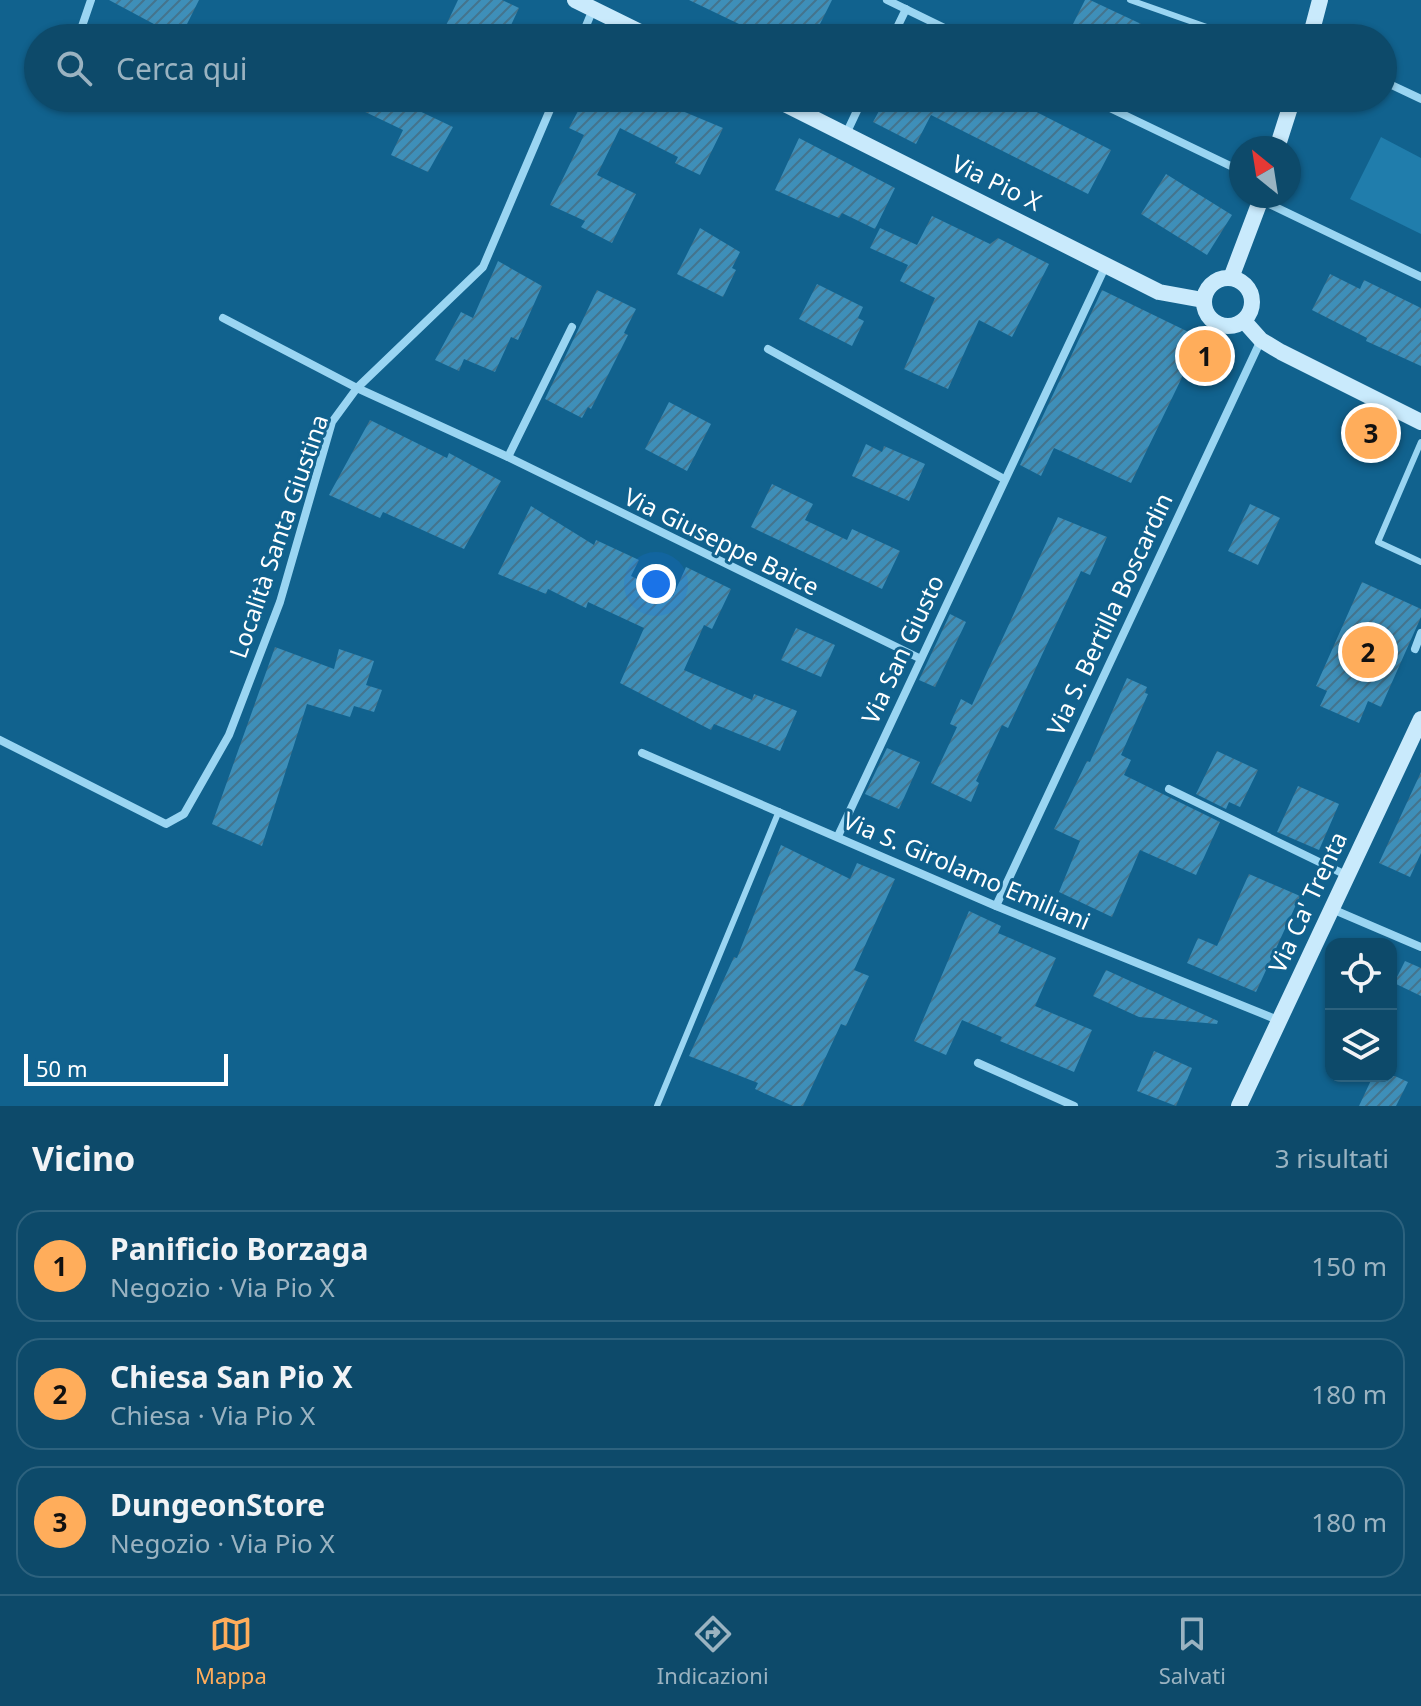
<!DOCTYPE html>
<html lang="it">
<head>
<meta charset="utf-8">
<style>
	:root { --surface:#0d4a6a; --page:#1b5472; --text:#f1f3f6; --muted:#9ab3c1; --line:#2d627e; --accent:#ffad5b }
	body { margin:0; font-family:"Noto Sans",sans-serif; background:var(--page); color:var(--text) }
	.controls { position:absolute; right:24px; bottom:24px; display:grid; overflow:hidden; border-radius:16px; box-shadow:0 2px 6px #0004 }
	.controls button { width:72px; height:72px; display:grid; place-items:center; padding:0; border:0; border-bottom:2px solid var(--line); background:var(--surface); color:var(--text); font:40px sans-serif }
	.compass { position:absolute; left:1229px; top:136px; width:72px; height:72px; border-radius:50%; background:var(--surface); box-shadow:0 2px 6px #0004; rotate:330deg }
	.scale { position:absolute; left:24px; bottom:20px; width:204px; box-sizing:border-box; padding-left:8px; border:4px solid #fff; border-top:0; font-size:22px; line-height:28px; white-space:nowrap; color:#fff; -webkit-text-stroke:6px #11628e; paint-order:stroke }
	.you { position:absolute; left:656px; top:584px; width:28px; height:28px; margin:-20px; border:6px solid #fff; border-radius:50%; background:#1a73e8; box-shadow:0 0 0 12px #1a73e833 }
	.badge { display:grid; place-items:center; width:52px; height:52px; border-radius:50%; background:var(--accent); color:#111; font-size:26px; font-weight:700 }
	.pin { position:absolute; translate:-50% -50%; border:4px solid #fff; box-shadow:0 2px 8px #0006 }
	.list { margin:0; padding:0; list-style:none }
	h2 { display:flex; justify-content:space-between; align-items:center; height:104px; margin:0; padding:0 32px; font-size:34px }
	h2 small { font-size:26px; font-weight:400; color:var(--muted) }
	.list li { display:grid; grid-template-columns:52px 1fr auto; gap:24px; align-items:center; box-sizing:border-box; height:112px; margin:0 16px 16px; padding:0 16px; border:2px solid var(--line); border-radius:24px }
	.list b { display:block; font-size:30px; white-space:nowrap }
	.list p { margin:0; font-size:26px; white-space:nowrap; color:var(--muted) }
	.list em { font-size:26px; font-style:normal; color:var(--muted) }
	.icon { flex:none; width:44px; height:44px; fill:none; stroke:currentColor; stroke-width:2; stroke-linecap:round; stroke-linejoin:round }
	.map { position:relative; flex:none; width:1421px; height:1106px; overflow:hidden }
	.search { position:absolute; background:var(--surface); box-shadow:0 2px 6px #0004; left:24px; right:24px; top:24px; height:88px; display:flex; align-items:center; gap:20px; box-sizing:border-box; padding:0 28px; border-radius:44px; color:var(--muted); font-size:30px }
	.sheet { height:488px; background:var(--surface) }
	nav { display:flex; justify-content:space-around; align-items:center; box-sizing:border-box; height:112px; border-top:2px solid var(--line); background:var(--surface); font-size:22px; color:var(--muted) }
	nav a { display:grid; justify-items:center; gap:4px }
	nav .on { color:var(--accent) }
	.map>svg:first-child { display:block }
	.pitch { fill:#207dac }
	.building { fill:url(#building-hatch) }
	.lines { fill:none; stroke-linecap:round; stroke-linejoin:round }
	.lane { stroke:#9ad5f2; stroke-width:6 }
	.street { stroke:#9ad5f2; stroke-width:8 }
	.secondary { stroke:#c9eafc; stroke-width:16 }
	.labels { text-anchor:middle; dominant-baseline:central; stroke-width:6; stroke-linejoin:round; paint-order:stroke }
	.street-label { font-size:24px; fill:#fff; stroke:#11628e }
</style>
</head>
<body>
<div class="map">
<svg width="1421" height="1106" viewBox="0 0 1421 1106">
	<defs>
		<pattern id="building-hatch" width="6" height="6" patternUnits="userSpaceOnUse" patternTransform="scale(2)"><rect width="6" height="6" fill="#3e8fb9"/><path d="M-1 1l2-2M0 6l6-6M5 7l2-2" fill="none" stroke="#44748d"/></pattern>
	</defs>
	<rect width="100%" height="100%" fill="#11628e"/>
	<polygon class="pitch" points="1381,137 1421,158 1421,234 1350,199"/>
	<g class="building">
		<polygon points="109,0 199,0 180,38"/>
		<polygon points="458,0 502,0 519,8 505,38 440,38"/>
		<polygon points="689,0 832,0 813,38 768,38"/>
		<polygon points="1085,0 1090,0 1171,38 1066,38"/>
		<polygon points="336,98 392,98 453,127 428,172 391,155 403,130"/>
		<polygon points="585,98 627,98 651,109 656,100 723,128 700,175 675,163 678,157 620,128 597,175 636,194 612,243 581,227 585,221 550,205 584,135 569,128"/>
		<polygon points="886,98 1009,98 1111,150 1088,194 931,115 916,144 873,122"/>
		<polygon points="799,138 895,188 875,229 842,213 839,218 775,190"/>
		<polygon points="1166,174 1232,215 1207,255 1141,214"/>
		<polygon points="932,216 990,244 998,238 1049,264 1012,337 979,320 948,389 904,369 935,298 900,281 908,265 870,248 880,228 917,245"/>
		<polygon points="700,228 740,252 732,268 736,270 723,297 677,274"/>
		<polygon points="498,261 542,286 518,340 511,337 495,372 464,359 459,371 435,360 461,312 473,318"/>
		<polygon points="1330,274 1360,289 1364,280 1421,308 1421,366 1366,341 1367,338 1312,310"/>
		<polygon points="817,284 863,307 858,318 864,321 852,346 799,319"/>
		<polygon points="597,290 636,309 624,333 628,335 591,409 588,407 582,418 545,399"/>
		<polygon points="1102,290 1201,338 1131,483 1054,448 1041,476 1020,465"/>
		<polygon points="669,402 711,424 687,471 645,449"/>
		<polygon points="370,420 447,458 449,453 501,481 464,549 383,512 380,518 329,495"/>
		<polygon points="866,444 882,452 884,446 925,464 909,501 852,476"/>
		<polygon points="772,484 813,504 805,520 847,540 852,529 900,551 882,589 751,527"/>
		<polygon points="1250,504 1280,518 1258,565 1228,551"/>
		<polygon points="531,506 594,545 596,540 639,560 631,576 673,596 686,567 731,589 712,629 704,625 684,670 752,700 754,694 797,711 780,751 714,724 711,730 620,683 644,628 588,602 586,608 548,589 546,594 498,574"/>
		<polygon points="1058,517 1107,537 1090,575 1081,571 1008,728 1002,725 976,781 979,783 971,802 931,783 957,727 950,724 961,699 972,705"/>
		<polygon points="1362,582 1421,609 1421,617 1381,707 1368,701 1359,723 1320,706 1327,691 1316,686"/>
		<polygon points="950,614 966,622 935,687 919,680"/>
		<polygon points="796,628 835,645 821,677 781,660"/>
		<polygon points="275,647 334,669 339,649 374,661 366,685 382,690 374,712 354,706 350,717 307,704 262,846 212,824"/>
		<polygon points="1127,678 1147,687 1145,693 1148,694 1121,755 1131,760 1124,775 1220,822 1196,875 1140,850 1112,917 1059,892 1080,841 1054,829 1087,761 1090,762"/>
		<polygon points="887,748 920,762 899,809 865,794"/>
		<polygon points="1217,751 1258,770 1240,807 1229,802 1226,809 1196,794"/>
		<polygon points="1421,772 1421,853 1410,877 1379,863"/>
		<polygon points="1298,786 1339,804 1319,850 1277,832"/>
		<polygon points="781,845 850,879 857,863 895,879 854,970 869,976 846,1026 841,1024 803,1106 793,1106 755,1089 758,1083 689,1056 734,957 737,958"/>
		<polygon points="1249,874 1300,896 1256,992 1187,963 1198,938 1217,946"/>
		<polygon points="969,911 1001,926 998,933 1056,958 1035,1006 1092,1030 1074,1072 1000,1041 1002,1037 962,1020 946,1055 914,1041"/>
		<polygon points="1405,961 1421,968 1421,996 1394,983"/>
		<polygon points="1106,970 1218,1021 1217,1024 1139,1017 1093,996"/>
		<polygon points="1154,1051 1192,1068 1176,1106 1137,1091"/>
		<polygon points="1373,1076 1395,1076 1408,1082 1396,1106 1359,1106"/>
	</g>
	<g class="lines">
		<g class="lane">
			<polyline points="1130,0 1238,38"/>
			<polyline points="1421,442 1378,542 1421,562"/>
			<polyline points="657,1106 779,811"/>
		</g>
		<g class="street">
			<polyline points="887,0 965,38"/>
			<polyline points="78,38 91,0"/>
			<polyline points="581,38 593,9"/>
			<polyline points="892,38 906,9"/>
			<polyline points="1383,81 1421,99"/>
			<polyline points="1089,98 1241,171"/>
			<polyline points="846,134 863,98"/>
			<polyline points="1261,200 1421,277"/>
			<polyline points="223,318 357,388 508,457 919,658"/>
			<polyline points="768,349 1004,479"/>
			<polyline points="508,457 572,327"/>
			<polyline points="1415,649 1421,633"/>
			<polyline points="0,740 166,824 184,814 229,735 280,602 332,422 357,388 483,267 555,98"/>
			<polyline points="642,753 996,906 1278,1020"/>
			<polyline points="1169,789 1346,875"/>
			<polyline points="838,836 1106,265"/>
			<polyline points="996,906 1261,340"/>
			<polyline points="1332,909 1421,947"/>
			<polyline points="978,1063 1074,1106"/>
		</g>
		<g class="secondary">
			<polyline points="575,0 652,38"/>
			<polyline points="1310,38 1320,0"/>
			<polyline points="773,98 1159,292 1203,300"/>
			<polyline points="1277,148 1293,98"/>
			<circle cx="1228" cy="302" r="24"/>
			<polyline points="1231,278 1262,196"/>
			<polyline points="1244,321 1261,340 1281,352 1421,422"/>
			<polyline points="1239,1106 1421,719"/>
		</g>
	</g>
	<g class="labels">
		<g class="street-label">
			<text transform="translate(997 182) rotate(26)">Via Pio X</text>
			<text transform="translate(278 536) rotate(-71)">Località Santa Giustina</text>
			<text transform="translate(722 541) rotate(26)">Via Giuseppe Baice</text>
			<text transform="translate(1109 614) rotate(-65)">Via S. Bertilla Boscardin</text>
			<text transform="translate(902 649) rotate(-65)">Via San Giusto</text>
			<text transform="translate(967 870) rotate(23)">Via S. Girolamo Emiliani</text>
			<text transform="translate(1307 902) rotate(-65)">Via Ca' Trenta</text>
		</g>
	</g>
</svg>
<div class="controls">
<button><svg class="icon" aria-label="locate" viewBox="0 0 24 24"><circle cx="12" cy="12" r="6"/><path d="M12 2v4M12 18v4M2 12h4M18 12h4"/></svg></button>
<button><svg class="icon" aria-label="layers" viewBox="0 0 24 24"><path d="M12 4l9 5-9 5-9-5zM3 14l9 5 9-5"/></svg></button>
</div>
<svg class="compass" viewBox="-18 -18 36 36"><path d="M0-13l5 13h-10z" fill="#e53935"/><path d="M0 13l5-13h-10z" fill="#9ab3c1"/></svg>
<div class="scale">50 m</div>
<div class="you"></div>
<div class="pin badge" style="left:1205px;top:356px">1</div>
<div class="pin badge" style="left:1368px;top:652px">2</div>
<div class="pin badge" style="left:1371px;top:433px">3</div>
<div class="search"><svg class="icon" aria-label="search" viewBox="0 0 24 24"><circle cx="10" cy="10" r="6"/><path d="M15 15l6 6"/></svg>Cerca qui</div>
</div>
<section class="sheet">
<h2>Vicino<small>3 risultati</small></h2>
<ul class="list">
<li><span class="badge">1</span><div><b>Panificio Borzaga</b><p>Negozio · Via Pio X</p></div><em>150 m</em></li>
<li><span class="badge">2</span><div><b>Chiesa San Pio X</b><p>Chiesa · Via Pio X</p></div><em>180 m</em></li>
<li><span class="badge">3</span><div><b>DungeonStore</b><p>Negozio · Via Pio X</p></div><em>180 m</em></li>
</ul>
</section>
<nav>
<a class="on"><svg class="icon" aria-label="map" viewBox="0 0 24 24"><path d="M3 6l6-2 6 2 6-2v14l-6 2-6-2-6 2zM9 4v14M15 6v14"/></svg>Mappa</a>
<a><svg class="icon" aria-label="directions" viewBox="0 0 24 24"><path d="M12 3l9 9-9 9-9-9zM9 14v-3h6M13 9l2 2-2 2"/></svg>Indicazioni</a>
<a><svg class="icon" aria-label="saved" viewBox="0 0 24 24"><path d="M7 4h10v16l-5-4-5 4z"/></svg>Salvati</a>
</nav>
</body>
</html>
